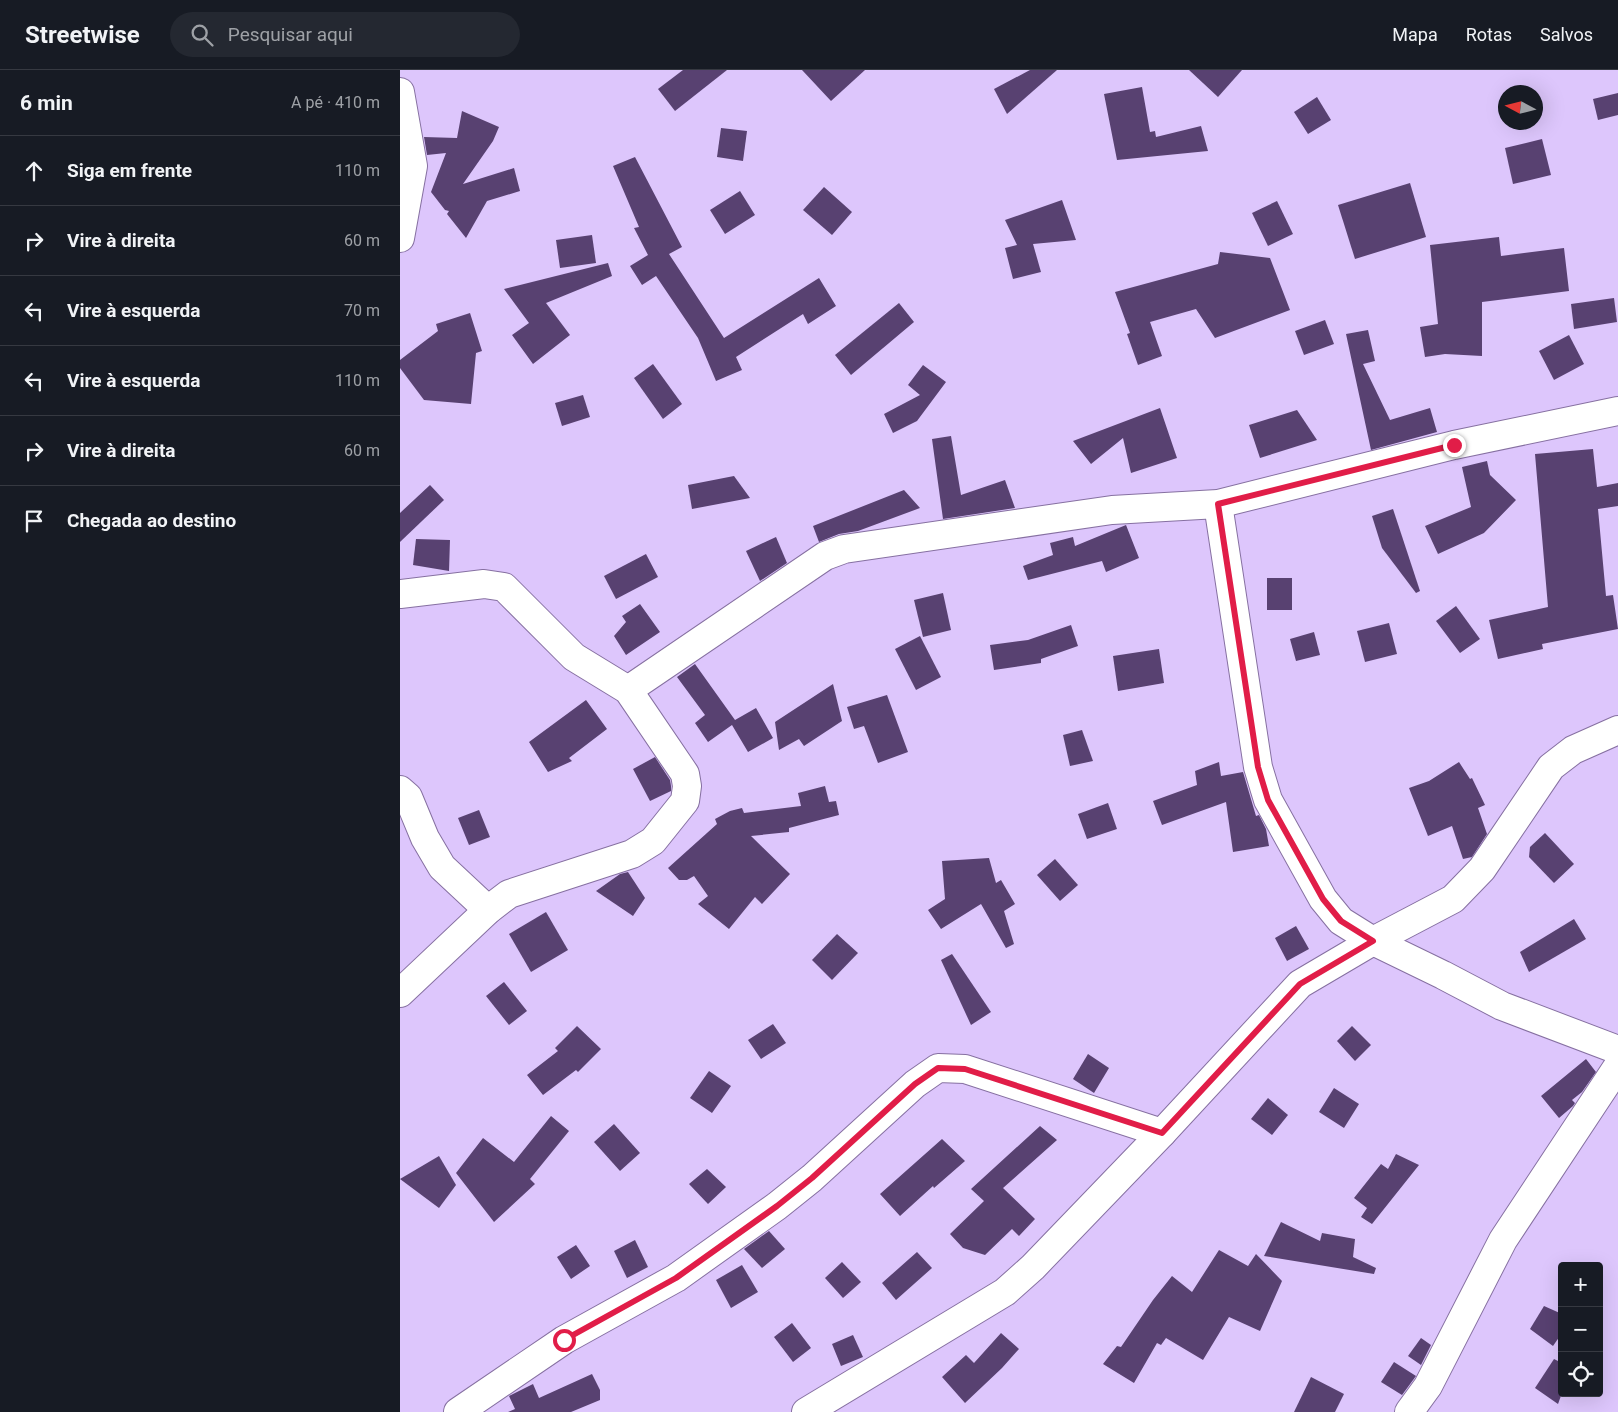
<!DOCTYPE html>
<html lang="pt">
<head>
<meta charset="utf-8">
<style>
	:root { --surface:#171b24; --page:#242831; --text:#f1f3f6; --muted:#9ea1a6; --line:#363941 }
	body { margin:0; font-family:Roboto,sans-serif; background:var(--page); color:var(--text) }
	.controls { position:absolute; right:15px; bottom:15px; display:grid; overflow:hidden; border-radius:5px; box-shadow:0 5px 20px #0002 }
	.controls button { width:45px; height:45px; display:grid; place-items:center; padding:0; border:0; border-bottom:1px solid var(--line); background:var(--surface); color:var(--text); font:25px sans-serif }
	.compass { position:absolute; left:1098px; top:15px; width:45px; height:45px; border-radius:50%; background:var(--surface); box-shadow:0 5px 20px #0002; rotate:277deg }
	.stop { position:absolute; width:15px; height:15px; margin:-11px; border:4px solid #e11d48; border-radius:50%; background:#fff }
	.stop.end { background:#e11d48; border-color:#fff; box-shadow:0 1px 5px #0008 }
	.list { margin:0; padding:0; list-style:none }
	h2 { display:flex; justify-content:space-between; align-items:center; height:65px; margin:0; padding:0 20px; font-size:21px }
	h2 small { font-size:16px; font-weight:400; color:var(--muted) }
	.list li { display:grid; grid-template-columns:32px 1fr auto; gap:15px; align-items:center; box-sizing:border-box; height:70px; padding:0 20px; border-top:1px solid var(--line) }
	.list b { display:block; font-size:19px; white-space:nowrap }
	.list em { font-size:16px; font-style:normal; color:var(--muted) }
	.icon { flex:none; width:28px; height:28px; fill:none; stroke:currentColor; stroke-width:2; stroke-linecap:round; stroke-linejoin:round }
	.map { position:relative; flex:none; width:1218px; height:1342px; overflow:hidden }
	header { display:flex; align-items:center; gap:30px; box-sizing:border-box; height:70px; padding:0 25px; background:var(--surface); border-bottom:1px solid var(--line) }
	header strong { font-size:24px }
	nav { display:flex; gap:28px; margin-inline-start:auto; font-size:18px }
	.search { width:350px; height:45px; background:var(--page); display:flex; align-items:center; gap:12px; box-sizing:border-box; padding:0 18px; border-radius:28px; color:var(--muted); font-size:19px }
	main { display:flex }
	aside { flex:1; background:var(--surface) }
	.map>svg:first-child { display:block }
	.building { fill:#584171 }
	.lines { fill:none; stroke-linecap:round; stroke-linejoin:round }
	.minor-casing { stroke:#8670a1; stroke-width:30 }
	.minor { stroke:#fff; stroke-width:28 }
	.route { stroke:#e11d48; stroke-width:6 }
</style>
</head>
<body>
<header>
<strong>Streetwise</strong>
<div class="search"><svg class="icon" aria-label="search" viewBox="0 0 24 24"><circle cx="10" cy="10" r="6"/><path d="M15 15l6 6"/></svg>Pesquisar aqui</div>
<nav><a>Mapa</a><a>Rotas</a><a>Salvos</a></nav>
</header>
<main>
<aside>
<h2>6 min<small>A pé · 410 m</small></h2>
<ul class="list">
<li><svg class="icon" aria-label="ahead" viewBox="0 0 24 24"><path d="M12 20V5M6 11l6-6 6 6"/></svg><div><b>Siga em frente</b></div><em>110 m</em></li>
<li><svg class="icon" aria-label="right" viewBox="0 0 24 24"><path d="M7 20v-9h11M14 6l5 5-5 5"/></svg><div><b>Vire à direita</b></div><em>60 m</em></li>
<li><svg class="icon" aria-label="left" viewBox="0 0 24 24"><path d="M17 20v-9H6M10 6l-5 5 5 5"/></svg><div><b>Vire à esquerda</b></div><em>70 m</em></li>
<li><svg class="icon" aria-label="left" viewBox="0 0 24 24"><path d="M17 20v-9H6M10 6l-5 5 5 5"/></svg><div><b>Vire à esquerda</b></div><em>110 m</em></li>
<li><svg class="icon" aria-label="right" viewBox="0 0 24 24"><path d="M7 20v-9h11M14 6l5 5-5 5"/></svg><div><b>Vire à direita</b></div><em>60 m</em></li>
<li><svg class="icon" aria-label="arrive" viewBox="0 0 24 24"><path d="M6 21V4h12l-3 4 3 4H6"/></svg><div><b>Chegada ao destino</b></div></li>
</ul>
</aside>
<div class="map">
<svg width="1218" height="1342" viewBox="0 0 1218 1342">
	<rect width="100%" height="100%" fill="#ddc6fc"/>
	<g class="building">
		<polygon points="283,0 327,0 275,41 258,19"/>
		<polygon points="402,0 465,0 431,31"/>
		<polygon points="630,0 657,0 607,44 594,19"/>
		<polygon points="789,0 842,0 818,27"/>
		<polygon points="742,17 750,62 755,61 756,67 801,56 808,81 717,90 704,24"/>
		<polygon points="1218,23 1218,45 1198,50 1193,29"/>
		<polygon points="917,27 931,50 908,64 894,42"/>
		<polygon points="62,41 99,57 93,71 63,114 114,98 120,121 87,131 66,168 47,144 49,141 45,140 31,122 46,83 27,85 24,67 57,68"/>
		<polygon points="321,58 347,61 343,91 317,87"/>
		<polygon points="1142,69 1151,105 1113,114 1105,78"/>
		<polygon points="235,87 282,177 269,184 324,268 419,208 436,236 408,254 403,244 336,287 342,300 316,311 298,268 256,206 242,215 230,196 248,185 234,158 239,157 213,96"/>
		<polygon points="1010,113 1026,167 955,189 938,135"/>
		<polygon points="424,117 452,142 432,165 403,140"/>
		<polygon points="340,121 355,145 325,164 310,140"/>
		<polygon points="662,130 676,170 633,174 641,202 613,209 605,178 617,175 605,150"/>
		<polygon points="877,131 893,164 868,176 852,143"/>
		<polygon points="192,165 196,193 160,198 156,170"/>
		<polygon points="1099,167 1101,186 1164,178 1169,221 1082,232 1082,286 1045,284 1025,287 1020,257 1038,254 1030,175"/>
		<polygon points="820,182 870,188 890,240 815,268 796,239 750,252 762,286 738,295 727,264 730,263 715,222 818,194"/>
		<polygon points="208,193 212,206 146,233 170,265 133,294 112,265 129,253 104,219"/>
		<polygon points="1214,228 1217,252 1174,259 1171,234"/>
		<polygon points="499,233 514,252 451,305 435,285"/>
		<polygon points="70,243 82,281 76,283 71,334 24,330 0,298 0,290 38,261 36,254"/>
		<polygon points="925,250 934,274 904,285 895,261"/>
		<polygon points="968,260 975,291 963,294 990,350 1030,338 1037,362 971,380 946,264"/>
		<polygon points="1169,265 1184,294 1154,310 1139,281"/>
		<polygon points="253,294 282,334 263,349 234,308"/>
		<polygon points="523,295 546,312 517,351 493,363 484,344 520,325 508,315"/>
		<polygon points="183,325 190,347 162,356 155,333"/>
		<polygon points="760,338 777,388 731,403 723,368 691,394 673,371"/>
		<polygon points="897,340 917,370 860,388 849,355"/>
		<polygon points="551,366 561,425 605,410 615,438 543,449 532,369"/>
		<polygon points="1193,379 1197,417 1218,413 1218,436 1198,439 1206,526 1213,525 1218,559 1142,574 1143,579 1098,589 1089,550 1148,537 1135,384"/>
		<polygon points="1087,391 1090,405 1116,430 1084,463 1038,484 1025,456 1071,437 1062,397"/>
		<polygon points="334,406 350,428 292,439 288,415"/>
		<polygon points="30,415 44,430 0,472 0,443"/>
		<polygon points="504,420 520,438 458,461 439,464 419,472 413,456"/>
		<polygon points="993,439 1020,521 1016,523 982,478 972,446"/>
		<polygon points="726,455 739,488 706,502 702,491 628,510 623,496 653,485 650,473 673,467 675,476"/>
		<polygon points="376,467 387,493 360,511 346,481"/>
		<polygon points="16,469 50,470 49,501 13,495"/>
		<polygon points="246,484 258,507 216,529 204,506"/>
		<rect x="867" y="508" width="25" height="32"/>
		<polygon points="543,523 551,560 523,567 514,530"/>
		<polygon points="240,534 260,562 226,585 214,566 226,552 222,546"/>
		<polygon points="1056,536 1080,569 1060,583 1036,551"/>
		<polygon points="989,553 997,584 965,592 957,561"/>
		<polygon points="671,555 678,576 641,589 641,593 594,600 590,575 628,570"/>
		<polygon points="914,562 920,585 896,591 890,569"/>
		<polygon points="520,566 541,607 516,620 495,579"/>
		<polygon points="759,579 764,613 718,621 713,586"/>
		<polygon points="295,594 335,650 356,638 373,668 348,682 332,655 308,672 295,653 305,645 277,607"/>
		<polygon points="433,614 442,651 404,676 399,669 379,680 375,652"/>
		<polygon points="487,625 508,682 478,693 464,656 454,659 447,637"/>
		<polygon points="186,630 207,659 169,688 172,691 148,702 129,672"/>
		<polygon points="682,660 693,691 670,696 663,665"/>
		<polygon points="255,687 270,710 271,716 271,721 250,731 233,699"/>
		<polygon points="819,692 821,706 843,702 856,746 859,745 866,759 869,776 833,782 826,732 762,755 753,731 797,715 795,701"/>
		<polygon points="1059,692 1070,709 1072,708 1085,735 1078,738 1087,764 1072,787 1063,789 1052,756 1028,766 1009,718 1029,711"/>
		<polygon points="425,716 429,732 436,731 439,745 389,758 389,762 351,766 390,804 362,834 355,827 329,859 298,834 308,826 294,806 287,810 279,810 268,798 317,754 315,749 330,741 342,738 344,743 401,736 398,723"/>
		<polygon points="708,733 717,759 687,769 678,744"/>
		<polygon points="79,740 90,767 69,775 58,748"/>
		<polygon points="1145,763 1174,794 1154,813 1129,787 1130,777"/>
		<polygon points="589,788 596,813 601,810 615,834 604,841 614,874 606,878 581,834 541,859 528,840 545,829 542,791"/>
		<polygon points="655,789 678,815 660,831 637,805"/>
		<polygon points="228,802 245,828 233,846 196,821 220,804"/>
		<polygon points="146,842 168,880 131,902 109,864"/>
		<polygon points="1174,849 1186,869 1129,902 1120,882"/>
		<polygon points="896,856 909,879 887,891 875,868"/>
		<polygon points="437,864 458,883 432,910 412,890"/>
		<polygon points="552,884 591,942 571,955 541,890"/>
		<polygon points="104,912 127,941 109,955 86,926"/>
		<polygon points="373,954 386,973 361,989 348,970"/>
		<polygon points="177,956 201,979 178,1002 176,1000 143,1025 127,1005 158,981 155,978"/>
		<polygon points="952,956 971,975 955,991 937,971"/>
		<polygon points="688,984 709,998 694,1023 673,1009"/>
		<polygon points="1186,989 1196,1002 1182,1022 1172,1030 1175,1033 1173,1036 1159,1048 1141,1026"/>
		<polygon points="309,1001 331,1016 312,1043 290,1028"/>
		<polygon points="934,1018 959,1034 944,1058 919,1042"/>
		<polygon points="868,1028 888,1045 872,1065 851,1049"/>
		<polygon points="151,1046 169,1061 130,1109 135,1114 94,1152 56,1103 83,1068 114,1092"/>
		<polygon points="214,1054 240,1083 220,1101 194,1072"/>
		<polygon points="640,1056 657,1070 603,1118 635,1149 619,1166 612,1159 585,1185 563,1178 550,1164 584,1131 571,1119"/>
		<polygon points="542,1069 565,1091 534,1118 533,1116 500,1146 480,1124"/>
		<polygon points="996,1084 1019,1095 972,1154 961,1147 967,1138 954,1128 981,1094 988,1099"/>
		<polygon points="39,1086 56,1115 39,1138 0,1109"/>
		<polygon points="307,1099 326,1117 308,1134 289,1114"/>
		<polygon points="881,1152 920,1171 922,1163 955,1169 953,1187 976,1198 974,1204 864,1186"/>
		<polygon points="369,1161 385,1179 362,1198 344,1179"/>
		<polygon points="235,1170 248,1197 227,1208 214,1181"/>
		<polygon points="176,1175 190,1196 171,1209 157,1187"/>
		<polygon points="819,1180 848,1196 856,1184 882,1211 860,1261 829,1247 803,1290 766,1268 761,1275 757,1273 734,1313 703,1294 717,1276 721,1277 753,1230 772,1206 792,1222"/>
		<polygon points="517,1182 532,1198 496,1230 482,1213"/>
		<polygon points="442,1192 461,1212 443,1228 425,1208"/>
		<polygon points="342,1195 358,1222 331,1238 316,1210"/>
		<polygon points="1144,1236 1162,1244 1162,1263 1153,1276 1130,1259"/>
		<polygon points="392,1253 411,1278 393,1292 374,1267"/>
		<polygon points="601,1263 619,1279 602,1298 565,1333 542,1307 566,1285 574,1293"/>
		<polygon points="453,1265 463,1287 441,1296 432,1274"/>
		<polygon points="1021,1268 1031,1275 1021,1295 1008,1286"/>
		<polygon points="1154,1289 1162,1293 1162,1323 1158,1334 1135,1318"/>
		<polygon points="994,1292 1016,1306 1002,1325 981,1312"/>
		<polygon points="192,1304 200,1320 200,1330 171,1342 108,1342 115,1339 109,1326 133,1314 139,1328"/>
		<polygon points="911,1307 944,1324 935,1342 894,1342"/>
	</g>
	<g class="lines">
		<g class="minor-casing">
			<g id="minor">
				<polyline points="0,22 13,96 0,168"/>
				<polyline points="818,434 858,697 868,730 923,829 941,851 973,871 1043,905 1102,936 1218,980"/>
				<polyline points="0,524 84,514 104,517 174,587 228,620 285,704 287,716 285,731 253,771 232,784 109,824 88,840 0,923"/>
				<polyline points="228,620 425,486 444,479 712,440 818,434 1054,375 1218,341"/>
				<polyline points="0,720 8,727 25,768 42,797 88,840"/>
				<polyline points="58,1342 164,1270 276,1208 377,1136 412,1108 515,1014 538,998 565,999 762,1063"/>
				<polyline points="406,1342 605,1222 633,1197 762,1063 900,914 973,871 1053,829 1082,799 1151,697 1173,680 1218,660"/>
				<polyline points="1009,1342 1028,1316 1103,1170 1218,996"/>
			</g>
		</g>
		<use href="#minor" class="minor"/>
	</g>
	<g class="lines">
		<polyline class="route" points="164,1270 276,1208 377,1136 412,1108 515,1014 538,998 565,999 762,1063 900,914 973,871 941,851 923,829 868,730 858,697 818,434 1054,375"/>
	</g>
</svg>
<div class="controls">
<button>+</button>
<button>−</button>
<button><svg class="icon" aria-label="locate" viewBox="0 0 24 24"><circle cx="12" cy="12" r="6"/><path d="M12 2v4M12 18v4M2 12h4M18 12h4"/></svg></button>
</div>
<svg class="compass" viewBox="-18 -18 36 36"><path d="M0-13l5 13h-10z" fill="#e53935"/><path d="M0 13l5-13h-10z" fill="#9ea1a6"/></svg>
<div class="stop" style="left:164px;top:1270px"></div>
<div class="stop end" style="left:1054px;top:375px"></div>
</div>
</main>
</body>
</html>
